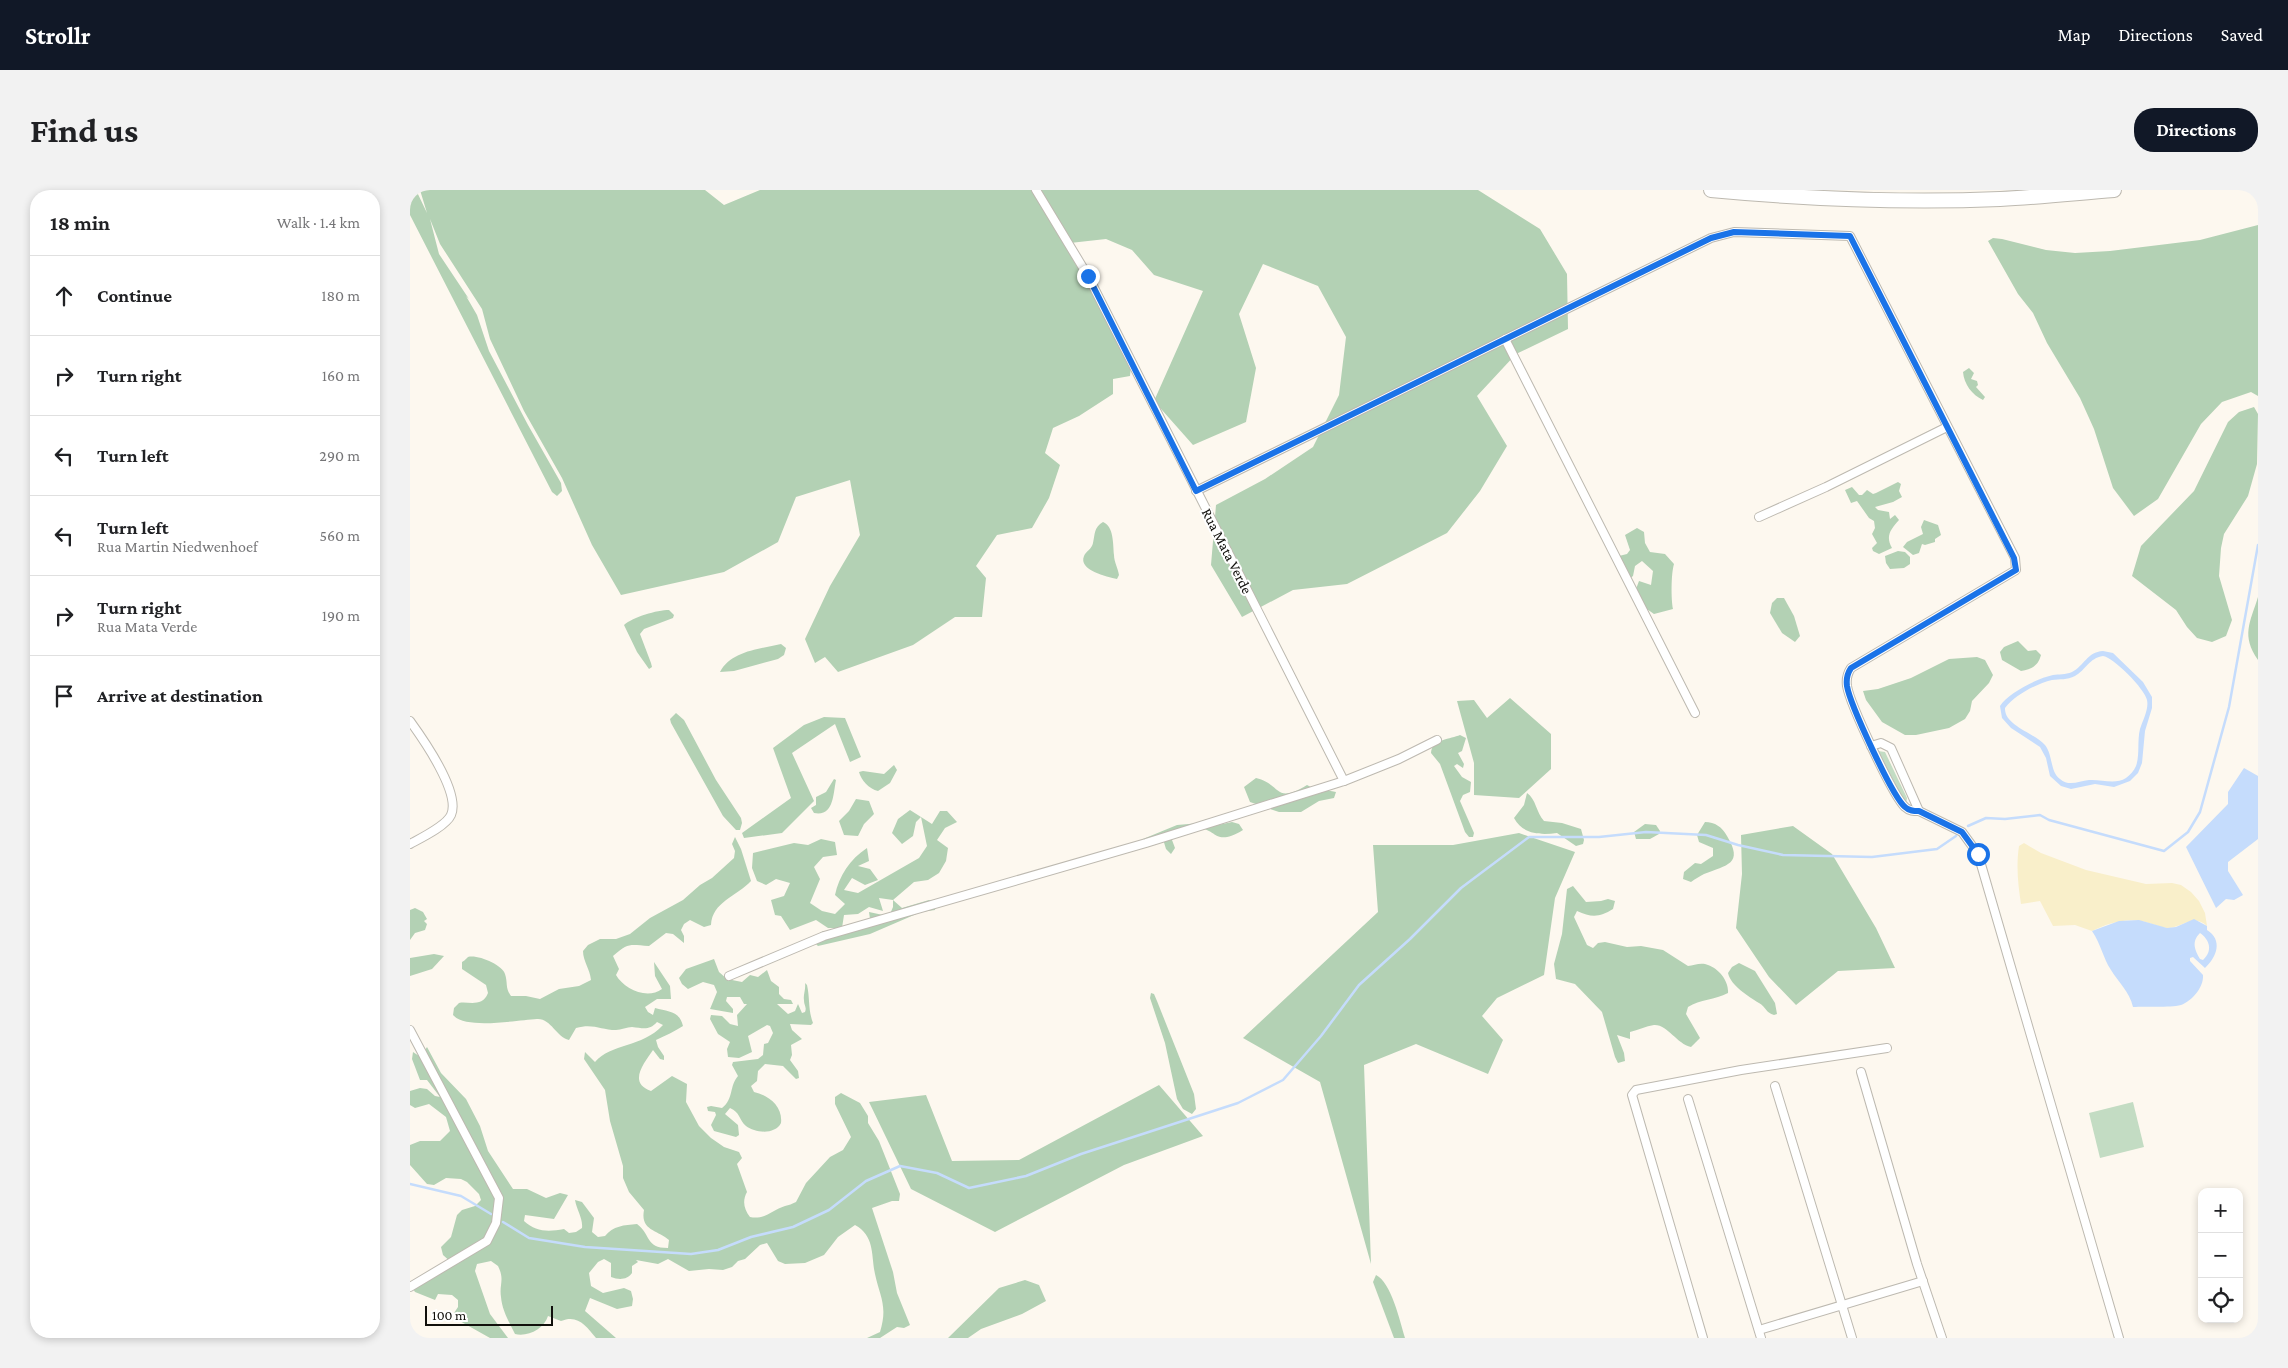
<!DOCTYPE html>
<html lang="en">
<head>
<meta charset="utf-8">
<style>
	:root { --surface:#fff; --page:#f2f2f2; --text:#202124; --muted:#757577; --line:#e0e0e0; --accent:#111827 }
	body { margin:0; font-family:"Crimson Pro",serif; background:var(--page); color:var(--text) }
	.controls { position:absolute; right:15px; bottom:15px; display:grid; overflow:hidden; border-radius:10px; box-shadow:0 2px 8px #0003 }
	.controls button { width:45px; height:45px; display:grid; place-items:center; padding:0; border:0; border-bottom:1px solid var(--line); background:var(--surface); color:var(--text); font:25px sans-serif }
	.scale { position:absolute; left:15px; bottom:12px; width:128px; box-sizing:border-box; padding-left:5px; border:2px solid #11100c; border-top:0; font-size:14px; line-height:18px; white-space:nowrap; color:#11100c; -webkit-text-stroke:4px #fff; paint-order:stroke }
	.stop { position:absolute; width:15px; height:15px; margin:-11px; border:4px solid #1a73e8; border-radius:50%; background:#fff }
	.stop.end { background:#1a73e8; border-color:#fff; box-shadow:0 1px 5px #0008 }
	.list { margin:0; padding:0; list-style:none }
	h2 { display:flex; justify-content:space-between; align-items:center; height:65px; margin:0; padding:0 20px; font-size:21px }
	h2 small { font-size:16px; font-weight:400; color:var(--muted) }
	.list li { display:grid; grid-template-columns:32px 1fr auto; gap:15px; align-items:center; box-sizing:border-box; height:80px; padding:0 20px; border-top:1px solid var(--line) }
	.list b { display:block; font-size:19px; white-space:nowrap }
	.list p { margin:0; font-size:16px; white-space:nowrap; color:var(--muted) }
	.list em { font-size:16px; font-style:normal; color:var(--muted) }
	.icon { flex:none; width:28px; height:28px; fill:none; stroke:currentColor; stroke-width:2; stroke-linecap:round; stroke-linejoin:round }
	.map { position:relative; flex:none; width:1848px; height:1148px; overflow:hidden; border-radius:20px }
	header { display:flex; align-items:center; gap:30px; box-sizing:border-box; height:70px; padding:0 25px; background:var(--accent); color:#fff }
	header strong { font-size:24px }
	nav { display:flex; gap:28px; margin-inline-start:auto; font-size:18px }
	.intro { display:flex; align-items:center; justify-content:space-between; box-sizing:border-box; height:120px; padding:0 30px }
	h1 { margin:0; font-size:35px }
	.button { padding:12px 22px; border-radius:20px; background:var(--accent); color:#fff; font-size:18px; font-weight:700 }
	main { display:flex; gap:30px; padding:0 30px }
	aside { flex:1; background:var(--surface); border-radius:20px; box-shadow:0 2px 8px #0003 }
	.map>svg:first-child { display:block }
	.green { fill:#c3dcc3 }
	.forest { fill:#b3d1b4; fill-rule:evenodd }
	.sand { fill:#f9efca }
	.water { fill:#c5dcfc; fill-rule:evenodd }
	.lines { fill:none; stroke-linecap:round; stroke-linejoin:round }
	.stream { stroke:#c5dcfc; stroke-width:2.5 }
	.minor-casing { stroke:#bdb9b0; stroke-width:10 }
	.trunk-casing { stroke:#bdb9b0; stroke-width:16 }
	.minor { stroke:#fff; stroke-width:8 }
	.trunk { stroke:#fff; stroke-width:14 }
	.route { stroke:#1a73e8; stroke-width:6 }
	.labels { text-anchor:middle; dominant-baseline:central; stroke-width:4; stroke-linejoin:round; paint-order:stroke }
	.street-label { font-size:15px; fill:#11100c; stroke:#fff }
</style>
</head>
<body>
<header>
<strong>Strollr</strong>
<nav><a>Map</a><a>Directions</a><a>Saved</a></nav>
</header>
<div class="intro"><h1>Find us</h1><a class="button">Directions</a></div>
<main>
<aside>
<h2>18 min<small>Walk · 1.4 km</small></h2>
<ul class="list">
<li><svg class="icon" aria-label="ahead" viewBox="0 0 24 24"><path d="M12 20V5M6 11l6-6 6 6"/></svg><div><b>Continue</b></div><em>180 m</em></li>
<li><svg class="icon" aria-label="right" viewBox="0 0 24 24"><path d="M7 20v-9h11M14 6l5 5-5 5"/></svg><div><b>Turn right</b></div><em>160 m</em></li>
<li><svg class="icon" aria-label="left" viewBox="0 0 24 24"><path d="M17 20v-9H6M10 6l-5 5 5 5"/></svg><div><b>Turn left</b></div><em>290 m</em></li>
<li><svg class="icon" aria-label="left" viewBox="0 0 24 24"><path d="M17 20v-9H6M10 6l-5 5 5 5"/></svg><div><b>Turn left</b><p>Rua Martin Niedwenhoef</p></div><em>560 m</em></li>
<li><svg class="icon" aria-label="right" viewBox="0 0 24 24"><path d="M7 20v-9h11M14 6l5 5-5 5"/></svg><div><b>Turn right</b><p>Rua Mata Verde</p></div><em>190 m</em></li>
<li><svg class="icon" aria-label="arrive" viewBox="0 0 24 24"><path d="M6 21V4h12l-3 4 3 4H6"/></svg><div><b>Arrive at destination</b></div></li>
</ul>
</aside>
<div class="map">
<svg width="1848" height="1148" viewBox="0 0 1848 1148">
	<rect width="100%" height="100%" fill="#fdf8ef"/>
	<g class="green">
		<polygon points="1468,561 1475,562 1497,608 1496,615"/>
		<polygon points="1723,912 1734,957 1690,968 1679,923"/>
	</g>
	<g class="forest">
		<polygon points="0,0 6,0 17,23 10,0 295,0 314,15 350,0 1068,0 1130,39 1157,84 1158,139 1106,164 1067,206 1097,256 1070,301 1037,343 937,394 883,400 832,427 801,375 806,315 855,289 903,257 929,205 936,147 908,96 853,74 829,124 846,178 836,232 783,255 744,211 793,101 744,85 722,60 696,49 660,53 722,165 720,186 703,189 703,204 669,226 643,238 635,263 650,275 639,308 622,338 587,345 566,376 576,388 572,427 545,427 503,455 428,482 415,467 405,473 395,449 420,396 450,345 440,290 386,307 368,352 314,382 211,405 182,355 152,288 114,221 80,149 72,119 30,54 20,29 29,64 59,109 56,106 67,125 79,161 118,235 151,293 152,301 147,306 142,302 0,25"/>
		<polygon points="1848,35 1848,206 1841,202 1812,212 1791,234 1748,309 1724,326 1703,298 1684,239 1670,208 1637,153 1623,123 1608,104 1578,51 1583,48 1592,49 1636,60 1665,63 1700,61 1790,50"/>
		<path d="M1559,178L1564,183L1561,189L1567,191L1568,195L1566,197L1575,207L1573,210C1562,205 1554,194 1553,182Z"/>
		<polygon points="1844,217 1848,224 1847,274 1838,306 1814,344 1811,358 1809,386 1822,430 1816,446 1802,452 1787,448 1777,437 1766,420 1722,386 1731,356 1784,301 1818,232 1829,222"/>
		<path d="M1488,292L1491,294L1489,301L1492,307L1483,312L1465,317L1468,320L1479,322L1480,329L1485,325L1489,330C1481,339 1475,346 1482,358L1469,364L1463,361L1462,358L1467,353L1462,344L1465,338L1464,331L1459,328L1447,311L1441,313L1435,300L1442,297L1449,305H1452L1457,300L1463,304L1466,303Z"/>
		<polygon points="1514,330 1528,335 1531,345 1525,349 1525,352 1515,355 1512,354 1509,363 1503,365 1493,357 1497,352 1513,344 1511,337"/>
		<path d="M693,332C704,336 703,355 704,365C704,372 708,378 709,385L707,389C697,387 668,380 674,366C676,361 682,359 683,353C685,344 684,337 693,332Z"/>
		<path d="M1227,338L1234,342L1235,353L1240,362L1255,364L1264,374C1261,384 1261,409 1263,419L1244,424L1234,417L1226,399L1229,391L1241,395L1243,381L1232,371L1225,376L1223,386L1219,389L1209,366L1217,364L1220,360L1215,345Z"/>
		<polygon points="1488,361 1495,362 1500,367 1500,374 1494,378 1480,379 1476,373 1475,366"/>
		<path d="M1848,407V470C1831,445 1840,433 1848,407Z"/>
		<polygon points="1367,408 1374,408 1384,426 1390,446 1385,452 1372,443 1360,423 1362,413"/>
		<path d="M259,420L264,425L263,428L234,439L230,444L241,473L242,477L239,479L227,462L214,435C223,427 247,420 259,420Z"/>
		<path d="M1608,451L1618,461L1626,460L1631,465C1628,476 1622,479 1611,481L1592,470L1590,462L1594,457Z"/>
		<path d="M371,454L376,458L374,465L368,469L324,481L310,482C321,461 349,459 371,454Z"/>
		<polygon points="1567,467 1575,470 1583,485 1579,493 1562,511 1560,521 1555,529 1539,538 1506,545 1495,545 1472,532 1456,510 1453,501 1468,499 1501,488 1539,469"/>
		<polygon points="1100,508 1141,544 1141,579 1109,608 1064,605 1064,573 1047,511 1064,510 1077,528"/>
		<polygon points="266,523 274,530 306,590 331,628 332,633 330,640 326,640 313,626 261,533 260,529"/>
		<polygon points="414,527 435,528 451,567 440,572 425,534 382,563 404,611 372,643 334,648 332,643 381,608 363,558 394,535"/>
		<path d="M1050,545L1056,548L1052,561L1048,563L1054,574L1053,578L1047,574L1044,576L1052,587L1061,592L1060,602L1053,605L1050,611L1064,643L1063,647H1059L1055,642L1030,574L1021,563C1022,549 1041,549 1050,545Z"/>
		<path d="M484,575L487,580L480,593L468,601C459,599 451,590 449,582L453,581L474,584Z"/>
		<path d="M846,588C872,594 864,615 897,595C906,600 916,600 926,602L924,608L909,611L891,622H869L840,612L834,597Z"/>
		<path d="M424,589L426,590C423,604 424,627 404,623L401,618L406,615V607L416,602Z"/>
		<path d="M1117,603C1126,609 1126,622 1134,631L1152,633L1171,639L1174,650L1173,654L1166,656L1147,643C1131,645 1113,645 1104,628L1114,615Z"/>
		<polygon points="446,609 459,611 464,624 454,634 448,646 434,645 429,631 439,621"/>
		<path d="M500,620L522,634L530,621H537L547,632L535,638L527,650L538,658L536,671L529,683L518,690L504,692L483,710L492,718L519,710L526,713L525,720L511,722L460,744L408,756L401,749L413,741L419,744L430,738H418L406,730L380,740L371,726L365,725L361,710L374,706L380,693L366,689L356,695L347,691L342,678L343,663L384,653L398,655L411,649L425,652L427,665L413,667L404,677L410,689L400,713L412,721L425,724L435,714L425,705C429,686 440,669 457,658L459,671L448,676L460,679L468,690L455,695L442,688L434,700L448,703L509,668L517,656L511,627L506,632L503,646L492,654L482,643L488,629ZM469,708L483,710V717L480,724L473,725L459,722L460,729L432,738L434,725L448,724L459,717L473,721Z"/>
		<path d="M796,629H803L808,635L822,632L829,634L833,640C803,658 808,637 785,638C779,638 772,642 766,644L762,650L765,658L761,664L756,659L752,646L739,650L733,649L767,635L790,633Z"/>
		<path d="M1295,632C1305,632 1312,637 1317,646C1334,674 1317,675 1294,684C1290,686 1285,689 1281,692L1273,689L1274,682L1285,673L1291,674L1303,666V658L1289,652L1287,645Z"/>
		<polygon points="1235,634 1246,635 1250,641 1249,644 1240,649 1226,649 1224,642"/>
		<polygon points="1383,636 1422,664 1466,738 1485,778 1428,781 1386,815 1359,787 1326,738 1332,684 1331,645"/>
		<polygon points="1109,643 1165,662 1145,708 1134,785 1087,808 1072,826 1093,850 1078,884 1006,854 954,875 961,1074 910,892 833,848 968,722 963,655 1043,655"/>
		<path d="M325,647L331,659L341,691C327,706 302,712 301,735L294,737L280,730L274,734L271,740L274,746V753L263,744L256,743L239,756C220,755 219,752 203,766L209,779L206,785C214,799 237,810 252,799L245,786L244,772L260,796L261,809H247L235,817L238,822L243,825L245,818C258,822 269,820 273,836C265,841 255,846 246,850L248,857L254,866V870L250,869L243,860C235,872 217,893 241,901L262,886L277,894L276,912L289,936L301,948L314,957L329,962L332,968L327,974L337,1002C332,1011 334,1019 340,1027C355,1030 362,1020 375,1016C379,1015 382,1014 386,1012L396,993L420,967L433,960L441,947L425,914V907L431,903L450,913L458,926V933L469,951L490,1004L489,1011H482L462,1018L483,1082L487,1103L500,1135L494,1138L487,1137L470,1148H457L470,1142C478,1116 470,1107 465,1084C461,1065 465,1046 445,1035L428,1047L414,1065L395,1073L375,1074L368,1071L357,1053L350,1055L335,1069L328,1071L322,1077L313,1080L299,1079L279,1081L258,1069L248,1074L226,1070L228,1072L222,1076V1083C217,1090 209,1090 201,1087V1073L194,1069L188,1072L179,1083L181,1096L193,1103L214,1098L221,1101L223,1109L222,1116L207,1119L180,1108L175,1121L206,1148H186C176,1136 168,1124 151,1131L138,1126C134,1139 118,1147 105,1144C99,1132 92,1120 91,1107C89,1094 95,1090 88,1076L81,1071L67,1074L65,1081L80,1124L98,1148H80L48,1130L44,1123L48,1117V1110L42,1105L28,1104L25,1110L5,1102L1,1096C11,1091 37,1081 43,1074L33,1065L31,1057L41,1047L47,1025L52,1020L65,1016L71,1010L69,1004L57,992L51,989L36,988L24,995L17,994L0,975V955L10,951H30L40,941L36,927L19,914L5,918L0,915V901L10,898L17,899L25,906L30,907L17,890H10L2,869L3,862L15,870L13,863L17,857L31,883L56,909L70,936L78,961L103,999H117L136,1008L150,1003L158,1005L144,1029L115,1025L114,1031C126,1042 138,1042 154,1039L159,1043L166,1042L172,1038C173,1028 167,1021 165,1010L172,1012L184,1028L182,1042L188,1047L195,1046C203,1036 214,1035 227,1034C241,1044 235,1058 258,1058L259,1050C248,1040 230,1041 234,1020L219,1002L213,988V976L200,931L195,900L174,869L175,862L185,872C201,853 232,858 253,835L247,832C239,841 233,838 222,837C217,837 211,840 206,840C191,840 183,833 166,838L159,850C146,847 141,828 127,829C107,830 56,840 43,825L44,818L49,813C58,811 72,818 78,803L76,795L52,779V772C53,772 57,768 58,767C67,764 93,775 95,784C98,793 95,798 101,806H116L130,809L149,799L169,796L181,790C180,779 173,771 173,761L178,755L190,749H206L220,744L240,728L273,710L290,695L302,688L324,668L325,661L322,654Z"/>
		<path d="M1163,696L1176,712L1191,711L1198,709L1205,711L1203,719C1190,727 1182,728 1167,721L1164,727L1177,755L1183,758L1188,753L1195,752L1217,757L1231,756L1253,760L1278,776C1284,775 1292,772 1298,775C1309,779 1319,791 1318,803C1305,810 1290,809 1278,817L1276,824L1290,848L1281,857C1267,854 1257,834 1244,835C1236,836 1228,840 1220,842V849L1207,845L1214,863L1215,871L1208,873L1205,867L1192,822L1165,794L1146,789L1144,774L1152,744L1157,699Z"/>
		<polygon points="5,718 13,722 17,729 14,731 17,734 15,740 5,743 0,750 0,720"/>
		<polygon points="24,764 34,766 22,779 0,786 0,768"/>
		<path d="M304,769L309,782L317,789L332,792L340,785L348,787L357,780L361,791L369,797V804L374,809L381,810L383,814H367L378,824L385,821L388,814L392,823L395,822C397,817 394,816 394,810C393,805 396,799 395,793L397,795C400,808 398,820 403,833L401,835L380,834L382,840L392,849L381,855L382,865L380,870L388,881L389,888L386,889L373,876L355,874L348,881L347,891L341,896L344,902C358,905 373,916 371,933C365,945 345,943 336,936C329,930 330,922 320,918L315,924L328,935L329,945L326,947L304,941L301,935L306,925L305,922L298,921L297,917L301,916L312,918C324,909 319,896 328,886L322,875L323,872L348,869L353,865L354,854L358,853L363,843L360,836L357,835L338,846L342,862L329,868L318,867L317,859L320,852L308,844L300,829L301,825L312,826L320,834L328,836L327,825L337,814H334L330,807H317L316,811L323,819V823L300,819L307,802L304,795L293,792L278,799L272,794L269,788L276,779Z"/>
		<path d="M1329,773L1345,781L1365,813L1367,824L1364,825C1356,823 1356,817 1349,813C1338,806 1321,796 1318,783L1322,777Z"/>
		<polygon points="741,803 744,804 747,811 784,904 786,919 782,924 773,919 767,909 755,853 740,808"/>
		<polygon points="749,895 793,946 714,975 585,1042 501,999 459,912 516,905 542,971 609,970"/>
		<path d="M966,1085C981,1092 990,1131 995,1148H984L963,1092Z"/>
		<polygon points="615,1090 629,1095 636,1111 612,1124 571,1139 558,1148 538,1148 589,1098"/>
	</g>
	<path class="sand" d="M1614,653L1631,663L1676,680L1736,694L1762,693L1771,695L1781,702L1789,711L1795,723L1797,736C1784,723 1771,738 1757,738C1748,737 1739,732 1731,731C1714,728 1696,734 1682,741L1665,735L1643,736L1630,711L1611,714C1608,695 1606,676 1609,656Z"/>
	<g class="water">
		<path d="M1693,461L1703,463L1733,492L1742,507V518L1735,541L1732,573L1728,583L1720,591L1704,597L1685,594L1661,599L1651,596L1640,586L1636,568L1630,557L1601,538L1592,528L1590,516C1598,503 1628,488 1643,485C1649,484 1655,485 1662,482C1674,476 1677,462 1693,461ZM1693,466C1703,467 1735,499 1737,510C1739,519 1733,530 1730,539C1727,551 1730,565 1726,576C1724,581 1720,585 1716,588C1705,595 1691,589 1679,590C1669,591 1659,597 1650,589C1640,582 1643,565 1635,555C1625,543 1594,536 1595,518C1605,505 1626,494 1642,490C1650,489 1657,490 1665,486C1676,480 1679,468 1693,466Z"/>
		<polygon points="1834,578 1848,586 1848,649 1818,672 1818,681 1833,705 1824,710 1816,709 1806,718 1776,657 1818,614 1818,602"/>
		<path d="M1784,729L1797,736V740C1813,750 1807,767 1795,778L1783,767L1780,768V771L1793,785C1794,797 1782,811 1771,815C1759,818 1736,816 1723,817C1719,801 1709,793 1701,780C1693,768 1691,754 1682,741L1709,731L1729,730L1757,738L1766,737ZM1790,743C1800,750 1803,761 1793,770L1790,769C1785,760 1781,752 1790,743Z"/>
	</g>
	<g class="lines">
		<g class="stream">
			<polyline points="1558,636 1576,628 1595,629 1630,625 1639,630 1754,661 1778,642 1790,622 1819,517 1848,355"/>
			<polyline points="0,994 51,1006 81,1024"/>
			<polyline points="93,1032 119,1048 175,1057 281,1064 308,1060 341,1047 383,1037 419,1020 456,991 490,976 527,983 559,998 616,986 671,964 828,913 873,890 911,846 949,795 1000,749 1051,698 1119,647 1189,647 1236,642 1296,645 1328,655 1373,665 1462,667 1527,659 1546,646"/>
		</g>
		<g class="minor-casing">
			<g id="minor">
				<polyline points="626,0 678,86 934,591"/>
				<polyline points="1095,149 1285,523"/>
				<path d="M786,301L1301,48L1324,42L1440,46L1605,368L1606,380L1441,478C1437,484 1436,489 1437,496C1440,514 1483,606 1495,617C1499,621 1504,621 1509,621L1552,642L1568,664L1709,1148"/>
				<polyline points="1349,327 1416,297 1537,237"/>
				<path d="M0,531C13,549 51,603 41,625C36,636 11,648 0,654"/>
				<polyline points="1461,556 1471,553 1481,558 1509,621"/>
				<polyline points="319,786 414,746 736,653 934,591 989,569 1027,550"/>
				<polyline points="0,840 89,1008 86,1033 77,1051 0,1097"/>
				<polyline points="1451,882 1507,1074 1532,1148"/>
				<polyline points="1365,896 1442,1148"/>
				<polyline points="1278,909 1351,1148"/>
				<polyline points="1349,1140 1513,1091"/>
				<polyline points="1293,1148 1222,905 1226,900 1331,880 1477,858"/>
			</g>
		</g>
		<g class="trunk-casing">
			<path id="trunk" d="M1301,0C1397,9 1494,13 1590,9C1628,7 1666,3 1704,0"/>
		</g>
		<use href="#minor" class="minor"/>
		<use href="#trunk" class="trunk"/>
	</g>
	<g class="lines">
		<path class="route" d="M678,86L786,301L1301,48L1324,42L1440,46L1604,368L1606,380L1441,478C1437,484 1436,489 1437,496C1440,514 1482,606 1495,617C1499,621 1504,621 1509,621L1552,642L1568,664"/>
	</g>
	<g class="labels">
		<g class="street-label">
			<text transform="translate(817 361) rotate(63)">Rua Mata Verde</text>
		</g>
	</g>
</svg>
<div class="controls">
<button>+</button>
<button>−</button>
<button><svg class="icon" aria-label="locate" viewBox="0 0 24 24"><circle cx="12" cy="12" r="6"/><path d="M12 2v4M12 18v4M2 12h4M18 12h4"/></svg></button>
</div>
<div class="scale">100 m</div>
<div class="stop" style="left:1568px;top:664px"></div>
<div class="stop end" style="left:678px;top:86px"></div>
</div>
</main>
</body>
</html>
